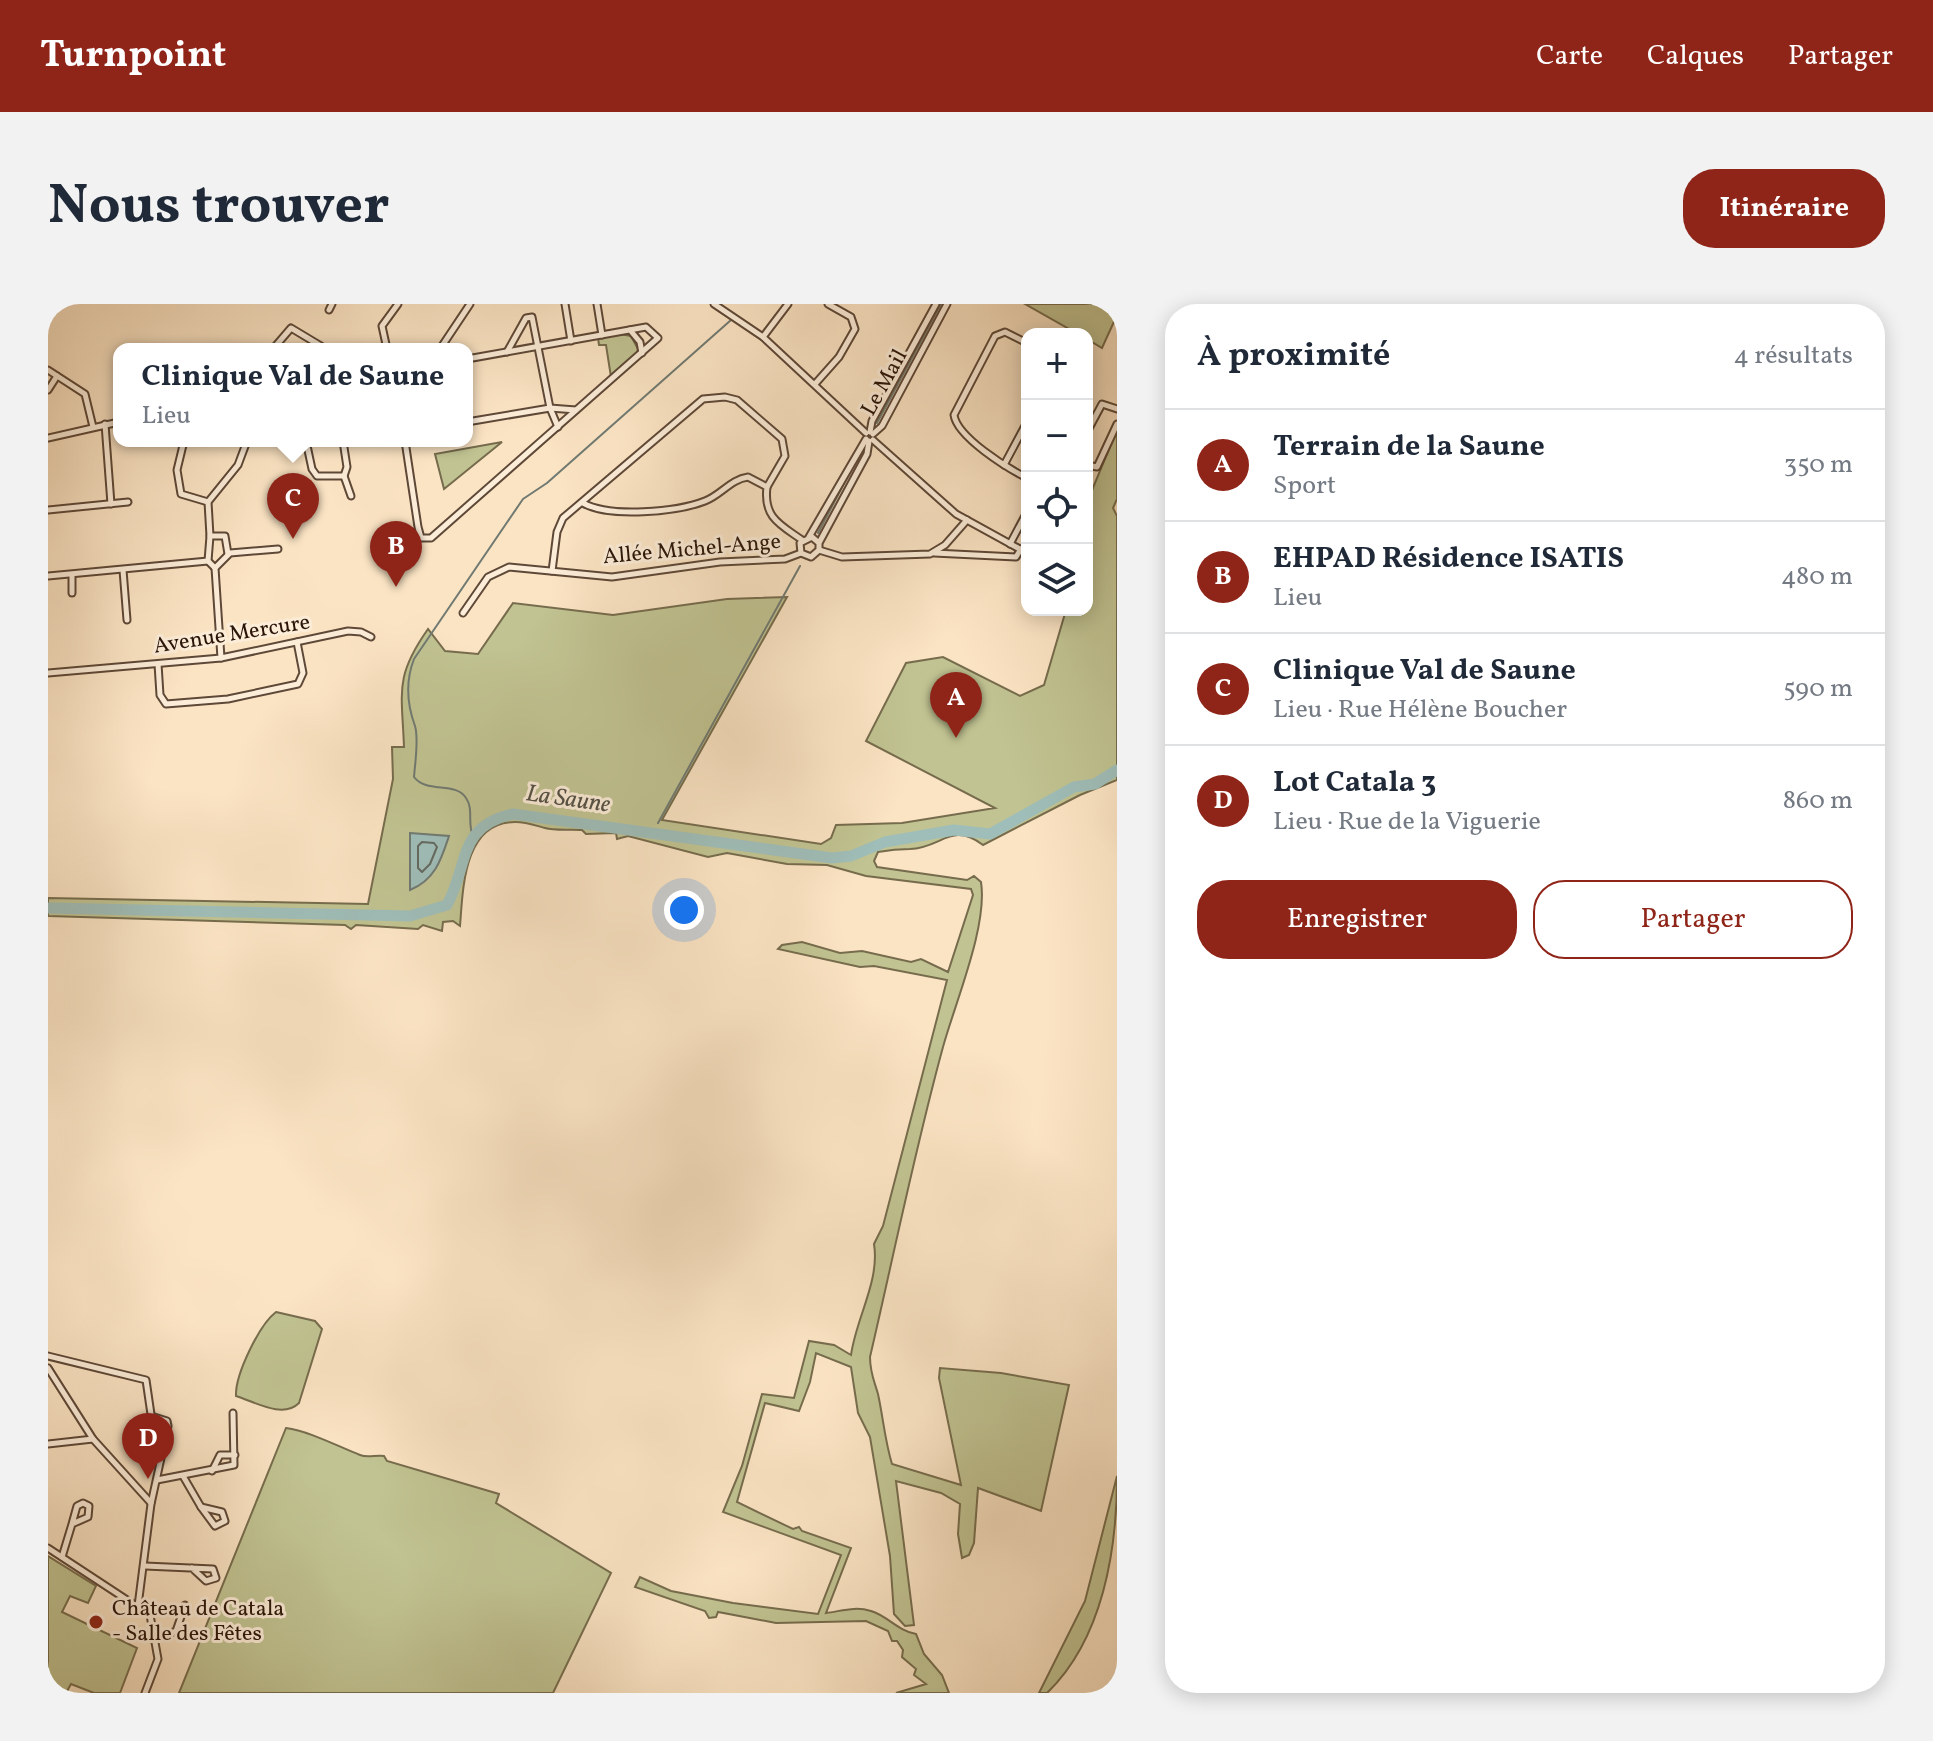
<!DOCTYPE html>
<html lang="fr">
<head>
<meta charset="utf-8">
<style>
	:root { --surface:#fff; --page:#f2f2f3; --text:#1f2937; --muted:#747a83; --line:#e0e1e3; --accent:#8f2418 }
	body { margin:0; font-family:Vollkorn,serif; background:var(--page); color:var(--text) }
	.controls { position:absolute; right:24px; top:24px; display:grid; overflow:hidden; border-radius:16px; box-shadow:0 4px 20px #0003 }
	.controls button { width:72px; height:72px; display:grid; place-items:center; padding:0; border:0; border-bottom:2px solid var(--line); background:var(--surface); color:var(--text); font:40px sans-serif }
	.you { position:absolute; left:636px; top:606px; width:28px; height:28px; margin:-20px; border:6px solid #fff; border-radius:50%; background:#1a73e8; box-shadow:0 0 0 12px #1a73e833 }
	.badge { display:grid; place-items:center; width:52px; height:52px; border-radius:50%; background:var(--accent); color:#fff; font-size:26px; font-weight:700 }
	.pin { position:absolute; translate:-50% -66px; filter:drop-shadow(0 2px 4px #0008) }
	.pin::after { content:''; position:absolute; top:42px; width:28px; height:24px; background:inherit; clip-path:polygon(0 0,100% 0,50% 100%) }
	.popup { position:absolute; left:65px; top:39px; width:360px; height:104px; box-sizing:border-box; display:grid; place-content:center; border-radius:16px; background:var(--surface); filter:drop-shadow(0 2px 6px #0005); font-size:26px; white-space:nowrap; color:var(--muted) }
	.popup b { font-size:30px; color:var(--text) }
	.popup::after { content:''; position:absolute; left:50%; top:100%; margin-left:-16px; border:16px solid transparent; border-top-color:var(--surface) }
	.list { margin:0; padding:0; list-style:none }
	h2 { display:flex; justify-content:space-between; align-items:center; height:104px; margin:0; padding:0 32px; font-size:34px }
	h2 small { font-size:26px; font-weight:400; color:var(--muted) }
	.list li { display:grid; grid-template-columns:52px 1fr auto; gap:24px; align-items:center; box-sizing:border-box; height:112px; padding:0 32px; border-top:2px solid var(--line) }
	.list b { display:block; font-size:30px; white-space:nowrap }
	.list p { margin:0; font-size:26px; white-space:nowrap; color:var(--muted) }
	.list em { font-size:26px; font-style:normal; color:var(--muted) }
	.actions { display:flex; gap:16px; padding:24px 32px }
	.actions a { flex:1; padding:18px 0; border:2px solid var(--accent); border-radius:32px; text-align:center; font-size:28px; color:var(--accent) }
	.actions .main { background:var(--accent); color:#fff }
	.icon { flex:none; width:44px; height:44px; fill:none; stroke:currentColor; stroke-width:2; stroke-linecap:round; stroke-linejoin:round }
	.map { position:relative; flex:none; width:1069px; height:1389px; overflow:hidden; border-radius:32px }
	header { display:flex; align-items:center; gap:48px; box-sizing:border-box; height:112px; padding:0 40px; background:var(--accent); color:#fff }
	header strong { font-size:38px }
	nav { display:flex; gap:44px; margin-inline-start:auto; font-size:28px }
	.intro { display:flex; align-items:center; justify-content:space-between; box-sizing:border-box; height:192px; padding:0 48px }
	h1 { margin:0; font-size:56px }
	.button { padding:20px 36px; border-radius:32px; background:var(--accent); color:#fff; font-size:28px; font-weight:700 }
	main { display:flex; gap:48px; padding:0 48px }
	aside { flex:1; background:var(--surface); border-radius:32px; box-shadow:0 4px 20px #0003 }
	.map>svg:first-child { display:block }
	.green { fill:#c1c392; stroke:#766c4d; stroke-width:2 }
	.water { fill:#9fbeb9; stroke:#707a72; stroke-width:2 }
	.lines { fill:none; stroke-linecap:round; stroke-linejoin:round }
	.shore { stroke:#646960; stroke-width:2 }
	.stream { stroke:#707a72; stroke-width:2 }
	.river { stroke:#9fbeb9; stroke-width:11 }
	.minor-casing { stroke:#5e4837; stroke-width:9 }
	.minor { stroke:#fcedd9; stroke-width:5 }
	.poi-dot { fill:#8f2418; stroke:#fcedd9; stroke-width:3 }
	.labels { text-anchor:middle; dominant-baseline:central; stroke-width:6; stroke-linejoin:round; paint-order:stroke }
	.street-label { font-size:22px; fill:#2a1408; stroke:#fcedd9 }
	.poi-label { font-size:22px; fill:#2a1408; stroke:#fcedd9; text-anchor:start }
	.water-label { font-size:24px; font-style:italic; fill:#535046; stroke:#fcedd9 }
</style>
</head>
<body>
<header>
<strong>Turnpoint</strong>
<nav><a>Carte</a><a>Calques</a><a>Partager</a></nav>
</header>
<div class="intro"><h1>Nous trouver</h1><a class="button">Itinéraire</a></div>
<main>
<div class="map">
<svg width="1069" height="1389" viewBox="0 0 1069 1389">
	<rect width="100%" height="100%" fill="#fbe4c4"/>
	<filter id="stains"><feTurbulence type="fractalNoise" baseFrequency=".0025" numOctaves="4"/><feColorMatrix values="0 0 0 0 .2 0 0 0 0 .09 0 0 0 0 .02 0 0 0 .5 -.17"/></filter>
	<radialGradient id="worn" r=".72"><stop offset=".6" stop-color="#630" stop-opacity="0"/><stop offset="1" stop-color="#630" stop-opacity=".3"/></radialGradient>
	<g class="green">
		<polygon points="977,0 1059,0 1069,5 1069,11 1054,44 1039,35 1039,30 1030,30"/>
		<polygon points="572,30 583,32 590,45 588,51 563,73 558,41 551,41 550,34"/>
		<path d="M1069,126V195L1065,204L1069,212V476L1032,491L935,541C903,517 894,544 862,545C852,545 841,546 830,548L826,557L829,563L919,576L926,572L933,578C940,622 907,699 895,743C867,845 846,950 822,1053C822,1069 826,1076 830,1090C835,1113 837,1137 844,1160L913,1181L891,1074L892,1064L953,1069L1021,1081L993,1207L930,1184L926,1239L921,1251L914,1254L910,1230L912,1200L893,1189L848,1177L866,1321L857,1322L846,1310L842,1252L822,1133L810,1109L803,1063L768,1049L762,1078L751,1107L717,1099L689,1198L745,1225L751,1223L754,1227L803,1244L778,1309C794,1307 807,1302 823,1307C840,1312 850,1327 868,1330L876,1350L894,1371L901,1389H848L878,1380L866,1371L868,1365L854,1353L855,1346L849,1337H844L840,1327L818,1317L728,1319L670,1308L668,1313L661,1314L657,1307L587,1283L592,1273L623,1287L685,1299L770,1310L793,1251L675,1208L694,1162L714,1090L746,1094L761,1037L786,1041L803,1051C808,1014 832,977 826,940L835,922L899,676L826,662L812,663L730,645L734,641L754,638L792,649L814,647L863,658L873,655L900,668L925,591L923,585L818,572L779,561L739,560L679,549L660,553L580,532L569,535L568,529L538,530L534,526C523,525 507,527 497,524C486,521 478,518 467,518C415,518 415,586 412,622L405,617L395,618L394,627L375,621L370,625L308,621L303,625L297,621L0,612V594L320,600L345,475L344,443H356C354,388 346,373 380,325L397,347L430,350L465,299L565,311L679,295L739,293L614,516L773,540L783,534L788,521L854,519L947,504L818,437L858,359L895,353L972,392L996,381L1018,306H1039V190L1042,191Z"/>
		<polygon points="454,138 396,185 387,150"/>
		<path d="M228,1008L267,1017L274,1025L251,1099C235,1115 207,1098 188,1092C187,1071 211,1021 228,1008Z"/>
		<path d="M238,1124C261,1127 289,1142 312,1151C319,1154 327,1151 336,1152L339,1157L451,1190L448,1199L563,1269L505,1389H131Z"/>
		<path d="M1069,1172C1069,1246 1055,1335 999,1389H991L1037,1297Z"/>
		<polygon points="0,1252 48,1282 40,1299 22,1292 14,1308 89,1344 72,1389 46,1389 23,1380 18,1389 0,1389"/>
	</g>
	<path class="water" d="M362,529L401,532C393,556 387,576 362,586Z"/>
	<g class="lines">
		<polygon class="shore" points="374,538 386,539 389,543 382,560 374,568 370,564 370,542"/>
		<g class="stream">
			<polyline points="829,119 893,0"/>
			<polyline points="770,229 809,155"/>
			<polyline points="610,519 752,262"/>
			<polyline points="604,530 606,526"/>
			<path d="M425,532C419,520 426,505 418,494C407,477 379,490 366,473C367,459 371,435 367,422C359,400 357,378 366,355L475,195L499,179L683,16"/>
		</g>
		<path class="river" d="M0,604L362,612L399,601C421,561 409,522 465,510L784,554L803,552L837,538L906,526L942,530L1026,483L1047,480L1069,466"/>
		<g class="minor-casing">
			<g id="minor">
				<polyline points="517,0 523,37"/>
				<polyline points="549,0 554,31"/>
				<polyline points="666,0 715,33 818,129"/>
				<polyline points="281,6 284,0"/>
				<polyline points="582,26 592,38 594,49"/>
				<polyline points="715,33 740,0"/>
				<path d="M979,39L957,28L947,32L906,111C909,133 959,164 979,174"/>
				<polyline points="225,45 243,24 278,45"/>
				<polyline points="339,45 334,22 350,0"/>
				<polyline points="392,45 422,0"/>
				<polyline points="459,48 478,14 484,13 502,104 510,123"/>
				<polyline points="0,66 37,90 45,123"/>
				<polyline points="767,80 791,53 807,25 803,13 780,0"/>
				<polyline points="0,86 9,72"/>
				<polyline points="419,118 502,104 528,106"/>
				<polyline points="57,120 63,200"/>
				<polyline points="822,128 824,117 888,0"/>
				<polyline points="1039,128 1054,100 1069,105"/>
				<polyline points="825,130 834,122 899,0"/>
				<polyline points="0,134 71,118"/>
				<polyline points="825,136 908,210 979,249"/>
				<polyline points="136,137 129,166 133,190 160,198"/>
				<polyline points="258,137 264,165 269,172 296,172"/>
				<polyline points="295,137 299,163 296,172"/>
				<polyline points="357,137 370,223 373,234 383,234 610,34 598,23 419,55"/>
				<polyline points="956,161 979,118"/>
				<polyline points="1039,161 1049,163 1069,120"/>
				<polyline points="296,172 303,192"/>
				<path d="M535,199C561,214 629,208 657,197C673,191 683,175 700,173L719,183C715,214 733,221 754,236"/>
				<polyline points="0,206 80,198"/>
				<polyline points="162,232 160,198 190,161 199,137"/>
				<polyline points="761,233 818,135"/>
				<polyline points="771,239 764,233 752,239 753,249 763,253 771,246 771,239 819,150 821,137"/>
				<polyline points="962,240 979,208"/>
				<polyline points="771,246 794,253 882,250 897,241 919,216"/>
				<polyline points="886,249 968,253 973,245"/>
				<polyline points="167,264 160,257 162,232 177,232 180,250"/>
				<polyline points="75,266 79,316"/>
				<polyline points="504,267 509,228 515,214 655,95 677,93 689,96 734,135 737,152 719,183"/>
				<polyline points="0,272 160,257"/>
				<polyline points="24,272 24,289"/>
				<polyline points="415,309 440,273 461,263 564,273 672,258 737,255 753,249"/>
				<polyline points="173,354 167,264 182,249 230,245"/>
				<polyline points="110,360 112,391 118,400 180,395 250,380 255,369 249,338"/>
				<polyline points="0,369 173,354 300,327 313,328 323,333"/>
				<polyline points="0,1052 98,1076 105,1124 114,1145"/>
				<polyline points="0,1064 45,1135 103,1199"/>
				<polyline points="0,1140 45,1135"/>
				<polyline points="164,1167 172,1151 187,1151"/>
				<polyline points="135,1172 153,1203"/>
				<polyline points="109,1176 186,1161 185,1109"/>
				<polygon points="153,1203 174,1208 177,1217 167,1222"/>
				<polyline points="0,1244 102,1311 110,1355 97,1389"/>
				<polyline points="14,1253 24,1220 40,1213 41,1202 35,1199 29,1202 24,1220"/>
				<polyline points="97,1262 165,1265 168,1274 158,1277 144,1264"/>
				<polyline points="90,1302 103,1200 120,1122 119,1117 103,1112"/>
				<polyline points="108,1335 128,1327 137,1301"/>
			</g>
		</g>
		<use href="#minor" class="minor"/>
	</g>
	<circle class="poi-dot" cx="48" cy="1318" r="8"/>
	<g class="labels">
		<g class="street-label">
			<text transform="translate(837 79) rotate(-61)">Le Mail</text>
			<text transform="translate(644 246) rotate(-5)">Allée Michel-Ange</text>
			<text transform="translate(184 331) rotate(-9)">Avenue Mercure</text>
		</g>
		<g class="poi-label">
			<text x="64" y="1305">Château de Catala<tspan x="64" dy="25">- Salle des Fêtes</tspan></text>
		</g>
		<g class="water-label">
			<text transform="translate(520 496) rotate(8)">La Saune</text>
		</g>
	</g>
	<rect width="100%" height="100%" filter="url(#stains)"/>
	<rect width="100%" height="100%" fill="url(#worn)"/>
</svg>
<div class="controls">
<button>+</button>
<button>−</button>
<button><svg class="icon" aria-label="locate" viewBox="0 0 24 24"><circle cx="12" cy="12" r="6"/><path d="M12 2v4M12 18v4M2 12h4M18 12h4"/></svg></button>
<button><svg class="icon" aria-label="layers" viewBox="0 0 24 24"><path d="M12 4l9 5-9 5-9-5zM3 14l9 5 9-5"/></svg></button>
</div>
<div class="you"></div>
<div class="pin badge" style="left:908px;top:434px">A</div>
<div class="pin badge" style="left:348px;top:283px">B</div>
<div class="pin badge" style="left:245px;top:235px">C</div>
<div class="popup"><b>Clinique Val de Saune</b>Lieu</div>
<div class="pin badge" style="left:100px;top:1175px">D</div>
</div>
<aside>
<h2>À proximité<small>4 résultats</small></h2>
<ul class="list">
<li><span class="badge">A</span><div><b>Terrain de la Saune</b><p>Sport</p></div><em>350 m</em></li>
<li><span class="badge">B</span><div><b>EHPAD Résidence ISATIS</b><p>Lieu</p></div><em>480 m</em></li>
<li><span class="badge">C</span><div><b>Clinique Val de Saune</b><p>Lieu · Rue Hélène Boucher</p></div><em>590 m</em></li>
<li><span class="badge">D</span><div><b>Lot Catala 3</b><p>Lieu · Rue de la Viguerie</p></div><em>860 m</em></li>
</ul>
<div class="actions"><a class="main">Enregistrer</a><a>Partager</a></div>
</aside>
</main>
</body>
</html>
